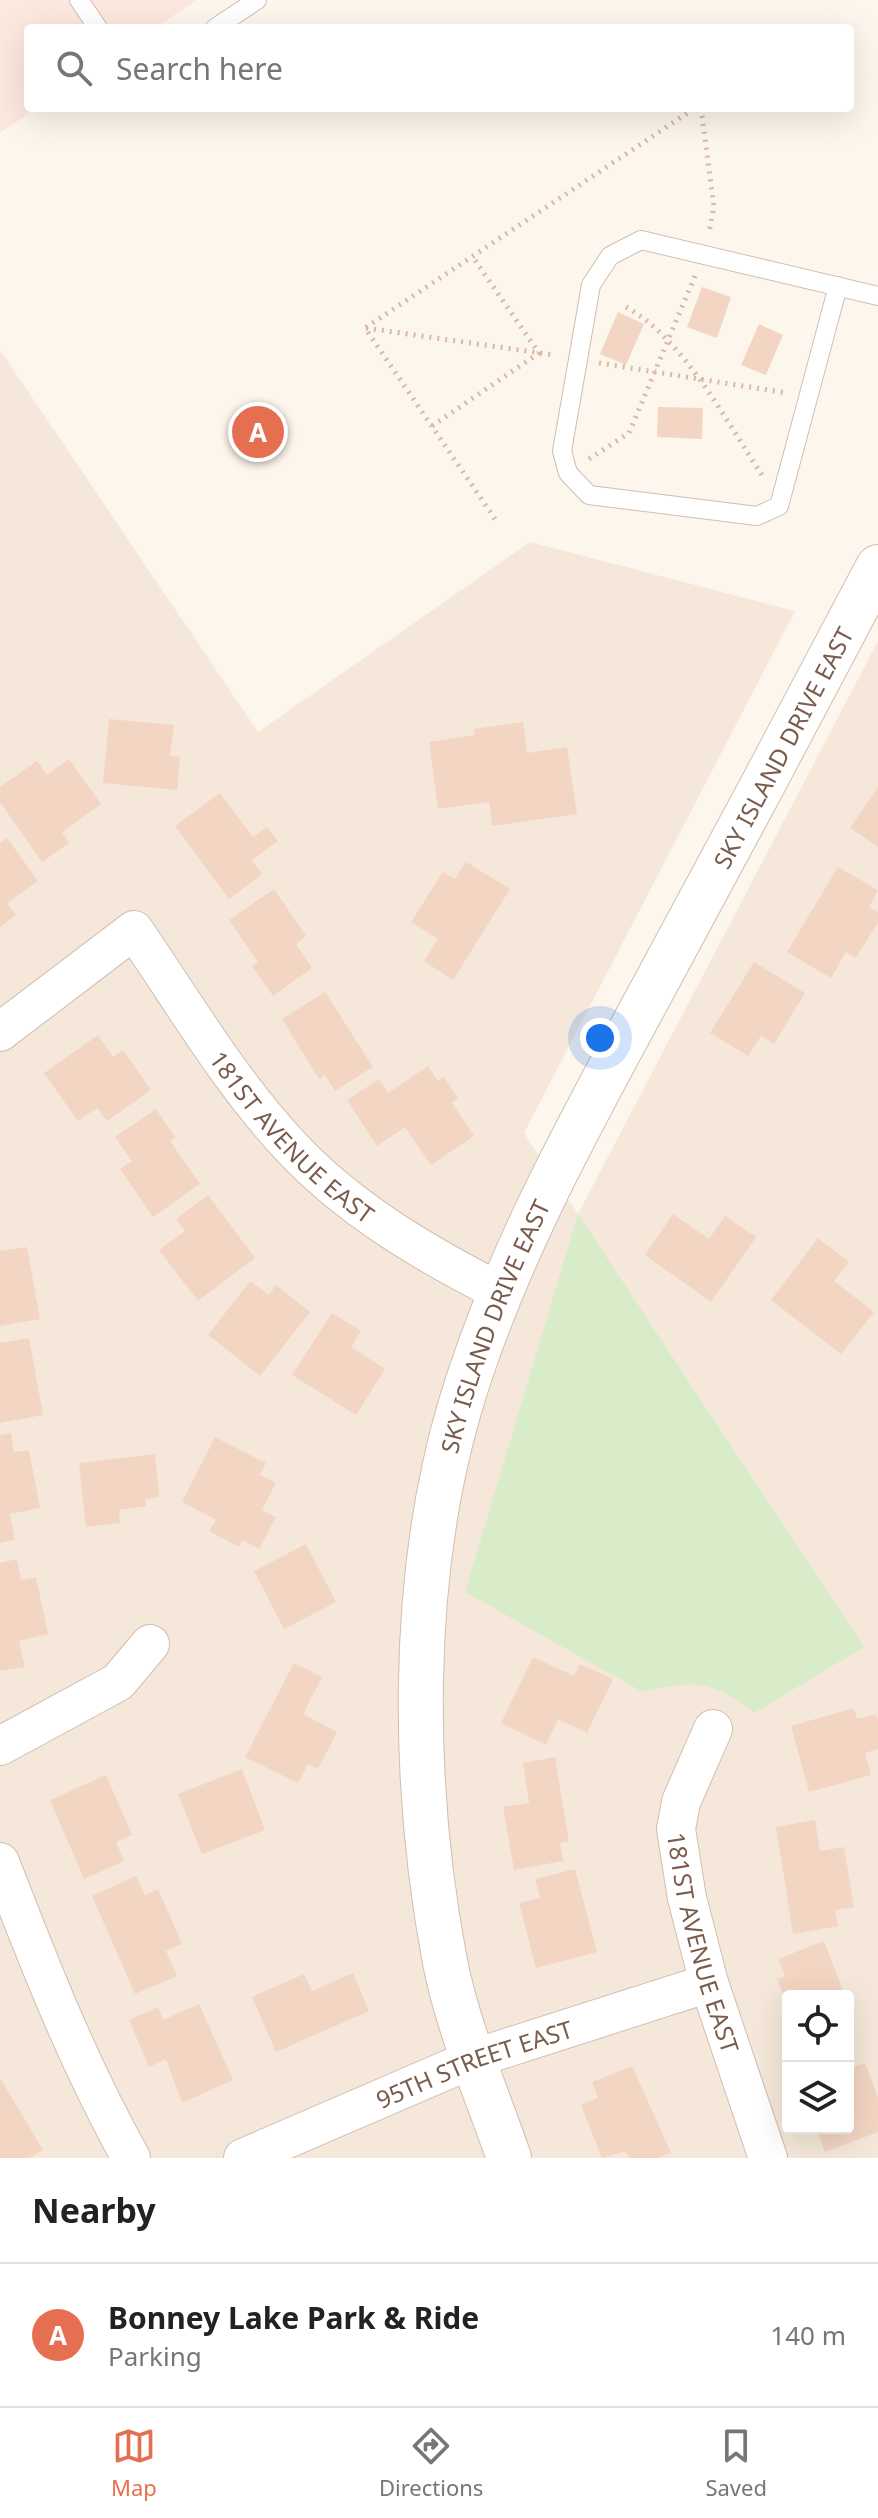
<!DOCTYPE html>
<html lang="en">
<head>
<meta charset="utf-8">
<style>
	:root { --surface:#fff; --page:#f6f6f6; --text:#222; --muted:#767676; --line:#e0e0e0; --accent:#e76f51 }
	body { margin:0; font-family:"Noto Sans",sans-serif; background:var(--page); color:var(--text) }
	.controls { position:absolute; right:24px; bottom:24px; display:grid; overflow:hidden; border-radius:8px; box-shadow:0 8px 32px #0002 }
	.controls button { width:72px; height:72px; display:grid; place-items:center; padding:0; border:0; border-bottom:2px solid var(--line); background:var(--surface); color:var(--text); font:40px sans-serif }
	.you { position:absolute; left:600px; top:1038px; width:28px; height:28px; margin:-20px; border:6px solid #fff; border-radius:50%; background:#1a73e8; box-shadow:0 0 0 12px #1a73e833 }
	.badge { display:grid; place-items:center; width:52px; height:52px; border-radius:50%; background:var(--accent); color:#fff; font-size:26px; font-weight:700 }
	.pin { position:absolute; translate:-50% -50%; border:4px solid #fff; box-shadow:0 2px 8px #0006 }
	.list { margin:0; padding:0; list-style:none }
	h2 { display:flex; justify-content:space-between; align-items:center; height:104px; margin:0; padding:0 32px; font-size:34px }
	h2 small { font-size:26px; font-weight:400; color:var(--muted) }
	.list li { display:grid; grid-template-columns:52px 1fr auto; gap:24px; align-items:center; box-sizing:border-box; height:144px; padding:0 32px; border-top:2px solid var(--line) }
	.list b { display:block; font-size:30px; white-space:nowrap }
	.list p { margin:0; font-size:26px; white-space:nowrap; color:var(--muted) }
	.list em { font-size:26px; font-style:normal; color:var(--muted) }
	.icon { flex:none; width:44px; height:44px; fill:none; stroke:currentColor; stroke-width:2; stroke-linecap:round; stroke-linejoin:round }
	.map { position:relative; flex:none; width:878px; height:2158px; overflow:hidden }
	.search { position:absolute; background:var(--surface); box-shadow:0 8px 32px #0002; left:24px; right:24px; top:24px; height:88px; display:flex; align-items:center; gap:20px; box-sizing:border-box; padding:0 28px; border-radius:8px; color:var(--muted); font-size:30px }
	.sheet { height:248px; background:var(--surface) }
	nav { display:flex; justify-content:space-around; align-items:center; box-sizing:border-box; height:112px; border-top:2px solid var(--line); background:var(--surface); font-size:22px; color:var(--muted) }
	nav a { display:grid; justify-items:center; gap:4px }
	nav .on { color:var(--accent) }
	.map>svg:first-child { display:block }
	.residential { fill:#f5e8da; fill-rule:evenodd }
	.commercial { fill:#fde8e0 }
	.green { fill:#d8ecc9 }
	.building { fill:#f3d5c3 }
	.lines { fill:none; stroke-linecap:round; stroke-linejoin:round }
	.service-casing { stroke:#d1beb0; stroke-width:20 }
	.minor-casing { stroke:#d1beb0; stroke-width:40 }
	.tertiary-casing { stroke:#d1beb0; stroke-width:46 }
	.path { stroke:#d9b8a5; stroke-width:5; stroke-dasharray:2 6; stroke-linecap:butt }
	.service { stroke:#fff; stroke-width:18 }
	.minor { stroke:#fff; stroke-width:38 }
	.tertiary { stroke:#fff; stroke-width:44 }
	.labels { text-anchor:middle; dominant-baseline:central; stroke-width:7; stroke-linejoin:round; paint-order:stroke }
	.street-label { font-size:24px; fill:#7a5c4d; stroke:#fffaf3 }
</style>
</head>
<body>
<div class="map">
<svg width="878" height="2158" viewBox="0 0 878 2158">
	<rect width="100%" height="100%" fill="#fdf6ec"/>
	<path class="residential" d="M0,350L258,732L530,542L795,611L524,1133L578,1214L878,641V2158H0ZM788,1996H848V2128H788Z"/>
	<polygon class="commercial" points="0,0 197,0 155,28 28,28 28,108 37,108 0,133"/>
	<path class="green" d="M578,1214L864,1647L754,1713C715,1681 691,1679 643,1692L465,1592Z"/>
	<g class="building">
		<polygon points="702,287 731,297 717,338 687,327"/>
		<polygon points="618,312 644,324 626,365 600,354"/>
		<polygon points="759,324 783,335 766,375 741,365"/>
		<polygon points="658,407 703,408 702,439 657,437"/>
		<polygon points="109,719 174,725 170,756 180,757 177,790 103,783"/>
		<polygon points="523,722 527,753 567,747 577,814 492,826 489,802 438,809 429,742 475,735 474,729"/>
		<polygon points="69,759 101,804 62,832 69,843 42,862 0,802 0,787 37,761 47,775"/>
		<polygon points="878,787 878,847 850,828"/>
		<polygon points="220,793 253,837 267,827 278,841 252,860 262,874 229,899 175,826"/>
		<polygon points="7,838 38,881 7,903 16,915 0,927 0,843"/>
		<polygon points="466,862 510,889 453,980 424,961 438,939 411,922 443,872 455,879"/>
		<polygon points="838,867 878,890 869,907 878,912 878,922 856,958 846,952 831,978 787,952"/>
		<polygon points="274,889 306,936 296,944 312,968 273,996 252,966 258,962 229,920"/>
		<polygon points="754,962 805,993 774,1044 761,1036 748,1056 710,1033"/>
		<polygon points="325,992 373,1067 335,1091 325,1075 319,1079 282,1019"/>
		<polygon points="98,1035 113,1057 123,1050 151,1090 107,1121 97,1108 78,1121 44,1073"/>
		<polygon points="428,1066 438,1081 444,1077 458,1098 452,1103 474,1136 431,1165 405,1127 377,1146 347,1100 379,1079 388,1093"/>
		<polygon points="156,1109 175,1137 170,1141 200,1184 153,1217 120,1169 132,1161 115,1137"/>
		<polygon points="208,1195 255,1258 198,1301 159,1250 185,1231 176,1219"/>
		<polygon points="673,1214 709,1239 725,1216 756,1237 711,1302 645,1255"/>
		<polygon points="818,1238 849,1262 834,1281 874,1312 841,1354 771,1300"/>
		<polygon points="27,1247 40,1319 0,1326 0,1251"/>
		<polygon points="250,1281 269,1295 276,1285 310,1312 260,1376 208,1335"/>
		<polygon points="332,1313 361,1331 351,1347 385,1369 356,1415 292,1375"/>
		<polygon points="29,1338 43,1415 0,1423 0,1343"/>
		<polygon points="11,1433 14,1452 29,1450 40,1508 10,1514 15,1540 0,1543 0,1435"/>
		<polygon points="215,1437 266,1463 260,1475 276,1483 262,1510 276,1517 259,1549 242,1540 239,1547 209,1531 216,1520 182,1502"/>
		<polygon points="155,1454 159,1497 145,1499 146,1506 119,1510 120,1523 86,1527 79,1463"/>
		<polygon points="306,1544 336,1602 284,1629 254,1571"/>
		<polygon points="17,1559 21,1580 36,1577 48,1634 19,1641 25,1667 0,1671 0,1563"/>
		<polygon points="533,1657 574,1676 580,1664 613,1679 587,1733 558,1719 546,1745 501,1723"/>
		<polygon points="294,1663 322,1677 303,1714 337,1732 318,1769 308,1764 298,1783 245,1757"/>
		<polygon points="854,1708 857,1719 876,1714 878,1721 878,1749 865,1753 871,1775 809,1792 791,1726"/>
		<polygon points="555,1757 569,1842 560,1843 563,1861 514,1870 503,1807 529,1803 523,1763"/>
		<polygon points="242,1769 265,1830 202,1854 178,1794"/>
		<polygon points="106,1775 132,1835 116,1842 124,1861 84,1879 50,1800"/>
		<polygon points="815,1820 820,1851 844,1847 854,1907 835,1910 838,1926 793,1934 776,1827"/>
		<polygon points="575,1869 597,1952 536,1968 519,1903 540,1898 535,1879"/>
		<polygon points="136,1876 145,1895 158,1889 182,1944 166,1951 177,1976 135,1994 92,1896"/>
		<polygon points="824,1941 845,1996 788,1996 788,2007 777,1979 785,1976 778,1959"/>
		<polygon points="353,1973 369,2011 276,2052 252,1997 304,1974 312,1991"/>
		<polygon points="199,2004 233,2080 182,2103 166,2059 149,2067 129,2020 158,2007 163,2020"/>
		<polygon points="865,2063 878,2098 878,2132 825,2152 816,2128 848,2128 848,2069"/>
		<polygon points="632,2066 671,2153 658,2158 629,2158 626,2151 602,2158 581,2105 598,2098 592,2082"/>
		<polygon points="0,2078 43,2150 29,2158 0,2158"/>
	</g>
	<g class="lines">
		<g class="service-casing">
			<g id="service">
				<polyline points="79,0 98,28"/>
				<polyline points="215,28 257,0"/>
				<path d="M838,286L779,506L757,516L589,495L568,473L562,451L591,285L610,256L641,240C720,259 799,277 878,296"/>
			</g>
		</g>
		<g class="minor-casing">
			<g id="minor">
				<path id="s1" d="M0,1032L134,930C184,1003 230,1082 291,1147C350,1210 424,1253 500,1292"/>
				<path id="s2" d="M713,1729L681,1802L676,1829L687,1898L709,1983L768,2158"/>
				<polyline points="0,1746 118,1682 150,1644"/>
				<path d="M0,1862C39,1963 78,2063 131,2158"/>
				<path id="s3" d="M243,2158L475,2058L709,1983"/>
			</g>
		</g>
		<g class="tertiary-casing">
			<g id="tertiary">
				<path id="s4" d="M509,2158C487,2094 458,2028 445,1962C412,1788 409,1582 459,1410C503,1260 582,1120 656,983C731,845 805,706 878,567"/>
			</g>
		</g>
		<g class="path">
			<polyline points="701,108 714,207 709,232"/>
			<path d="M626,307C683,338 726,421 762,475"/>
			<polyline points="366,328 554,355"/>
			<polyline points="599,363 787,393"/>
			<polyline points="432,426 539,353 472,256"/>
			<polyline points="589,459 629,433 695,276"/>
			<polyline points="495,519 365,328 695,108"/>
		</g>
		<use href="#service" class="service"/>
		<use href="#minor" class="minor"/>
		<use href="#tertiary" class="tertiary"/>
	</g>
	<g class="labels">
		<g class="street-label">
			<text stroke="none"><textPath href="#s4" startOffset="1502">SKY ISLAND DRIVE EAST</textPath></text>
			<text stroke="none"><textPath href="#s1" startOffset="430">181ST AVENUE EAST</textPath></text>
			<text stroke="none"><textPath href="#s4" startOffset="854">SKY ISLAND DRIVE EAST</textPath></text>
			<text stroke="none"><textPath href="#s2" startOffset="224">181ST AVENUE EAST</textPath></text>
			<text stroke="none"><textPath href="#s3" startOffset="250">95TH STREET EAST</textPath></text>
		</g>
	</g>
</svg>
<div class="controls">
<button><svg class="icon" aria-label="locate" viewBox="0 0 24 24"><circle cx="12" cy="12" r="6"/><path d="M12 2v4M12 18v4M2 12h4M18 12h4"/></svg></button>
<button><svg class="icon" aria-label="layers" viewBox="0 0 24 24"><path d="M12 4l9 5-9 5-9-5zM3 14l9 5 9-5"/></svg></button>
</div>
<div class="you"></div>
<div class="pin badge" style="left:258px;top:432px">A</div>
<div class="search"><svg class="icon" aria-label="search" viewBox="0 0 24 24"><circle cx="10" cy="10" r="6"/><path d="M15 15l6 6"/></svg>Search here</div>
</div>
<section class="sheet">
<h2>Nearby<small></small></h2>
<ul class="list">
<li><span class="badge">A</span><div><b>Bonney Lake Park &amp; Ride</b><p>Parking</p></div><em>140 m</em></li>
</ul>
</section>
<nav>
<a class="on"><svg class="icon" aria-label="map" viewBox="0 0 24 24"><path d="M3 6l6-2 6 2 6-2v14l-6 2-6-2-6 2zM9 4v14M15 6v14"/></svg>Map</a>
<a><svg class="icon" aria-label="directions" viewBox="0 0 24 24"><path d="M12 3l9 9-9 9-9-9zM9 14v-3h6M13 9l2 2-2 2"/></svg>Directions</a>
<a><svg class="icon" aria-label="saved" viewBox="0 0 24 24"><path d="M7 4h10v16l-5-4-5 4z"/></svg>Saved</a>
</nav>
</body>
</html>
